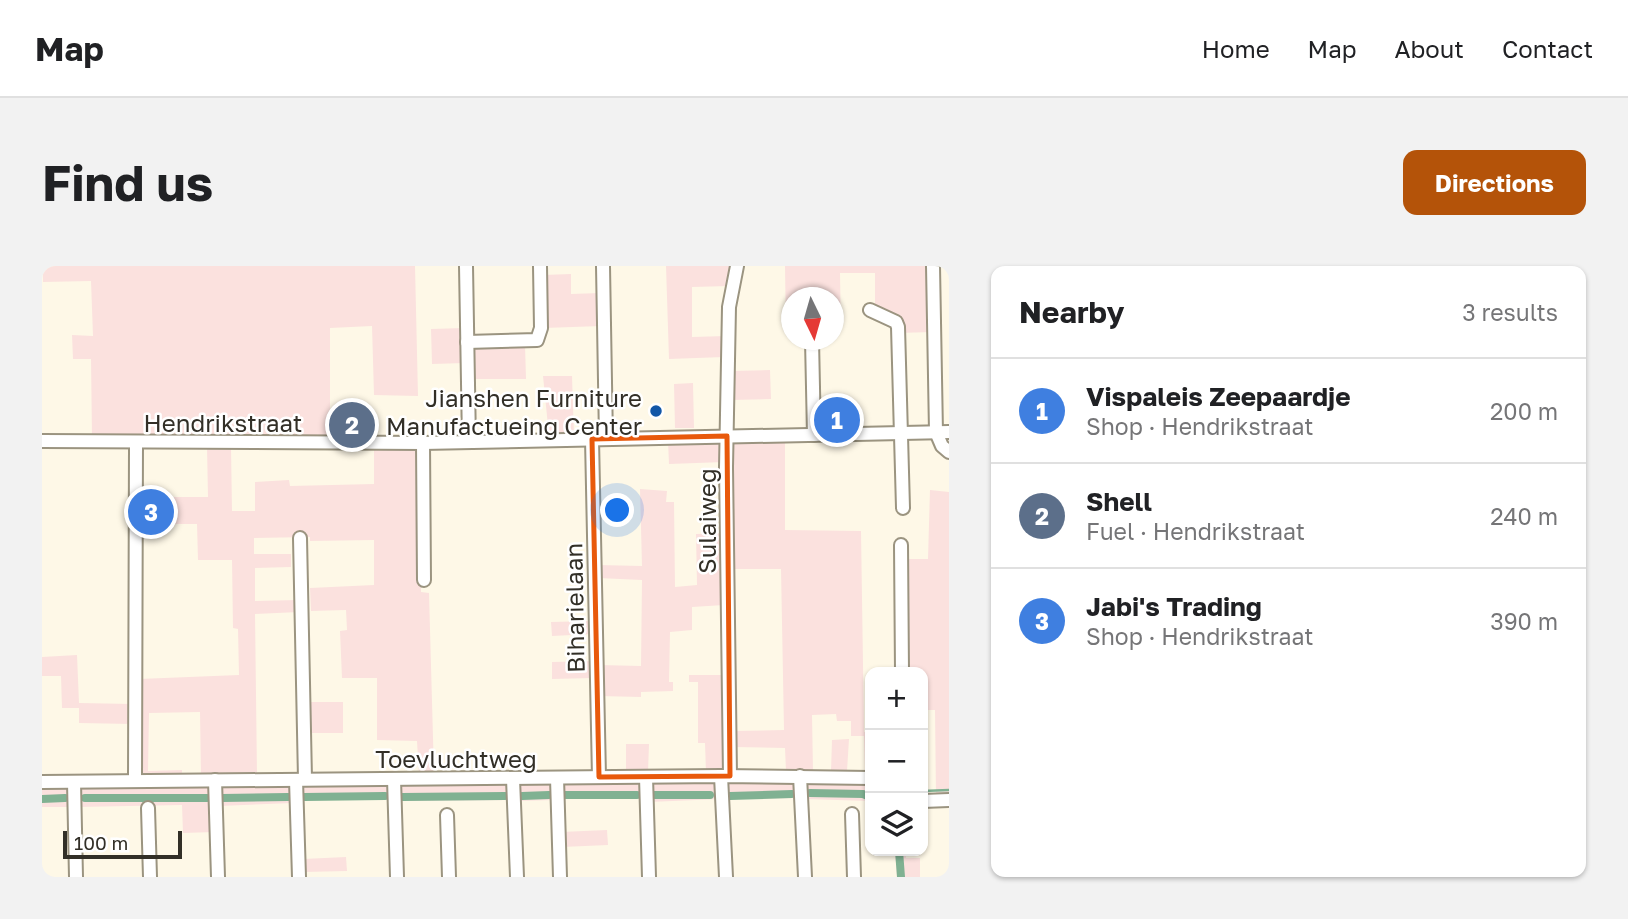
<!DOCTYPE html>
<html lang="en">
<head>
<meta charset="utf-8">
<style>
	:root { --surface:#fff; --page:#f2f2f2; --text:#202124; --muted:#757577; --line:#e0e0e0; --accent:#b45309 }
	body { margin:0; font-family:"Golos Text",sans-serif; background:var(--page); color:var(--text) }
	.controls { position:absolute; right:21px; bottom:21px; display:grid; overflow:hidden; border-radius:14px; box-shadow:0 2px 5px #0004 }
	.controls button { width:63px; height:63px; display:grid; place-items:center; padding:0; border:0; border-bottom:2px solid var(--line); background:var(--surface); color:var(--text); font:35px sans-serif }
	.compass { position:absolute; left:739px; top:21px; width:63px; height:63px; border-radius:50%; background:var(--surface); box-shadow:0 2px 5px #0004; rotate:175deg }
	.scale { position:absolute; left:21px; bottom:18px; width:119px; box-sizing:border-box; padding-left:7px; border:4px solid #322f27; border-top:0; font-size:19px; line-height:24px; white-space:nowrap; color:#322f27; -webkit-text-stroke:5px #fff; paint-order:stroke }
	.you { position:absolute; left:576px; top:245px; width:24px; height:24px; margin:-18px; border:5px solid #fff; border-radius:50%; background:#1a73e8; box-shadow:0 0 0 10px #1a73e833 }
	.badge { display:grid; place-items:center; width:46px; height:46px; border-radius:50%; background:var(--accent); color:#fff; font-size:23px; font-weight:700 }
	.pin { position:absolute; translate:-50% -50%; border:4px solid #fff; box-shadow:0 2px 7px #0006 }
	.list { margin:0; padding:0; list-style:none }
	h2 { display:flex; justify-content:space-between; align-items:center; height:91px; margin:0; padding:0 28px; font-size:30px }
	h2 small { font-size:23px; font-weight:400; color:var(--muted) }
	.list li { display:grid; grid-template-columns:46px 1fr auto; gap:21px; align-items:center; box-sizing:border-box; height:105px; padding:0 28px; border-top:2px solid var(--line) }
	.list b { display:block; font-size:26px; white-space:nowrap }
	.list p { margin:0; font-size:23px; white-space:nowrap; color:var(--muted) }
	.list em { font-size:23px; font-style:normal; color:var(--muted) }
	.icon { flex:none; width:38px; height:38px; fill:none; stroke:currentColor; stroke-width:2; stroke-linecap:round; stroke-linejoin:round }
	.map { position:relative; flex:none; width:907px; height:611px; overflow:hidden; border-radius:14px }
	header { display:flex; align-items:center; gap:42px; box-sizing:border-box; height:98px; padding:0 35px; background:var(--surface); border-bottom:2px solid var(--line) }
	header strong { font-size:33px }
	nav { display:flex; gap:38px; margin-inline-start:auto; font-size:24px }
	.intro { display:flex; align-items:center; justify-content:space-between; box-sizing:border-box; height:168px; padding:0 42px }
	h1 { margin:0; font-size:49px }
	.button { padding:18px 32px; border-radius:14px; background:var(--accent); color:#fff; font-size:24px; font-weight:700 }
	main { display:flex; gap:42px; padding:0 42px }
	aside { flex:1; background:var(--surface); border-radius:14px; box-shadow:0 2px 5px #0004 }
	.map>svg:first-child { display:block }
	.grass { fill:#fbe1de }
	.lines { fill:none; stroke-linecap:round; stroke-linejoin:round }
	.stream { stroke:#80b192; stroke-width:2.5 }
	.canal { stroke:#80b192; stroke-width:8 }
	.minor-casing { stroke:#9b9480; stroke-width:16 }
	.minor { stroke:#fff; stroke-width:12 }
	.marked { fill:none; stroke:#e8590c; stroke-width:5; stroke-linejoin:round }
	.poi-dot { fill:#1257a7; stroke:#fff; stroke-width:2.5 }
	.labels { text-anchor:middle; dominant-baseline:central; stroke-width:5; stroke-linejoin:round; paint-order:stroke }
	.poi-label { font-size:24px; fill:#322f27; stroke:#fff; text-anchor:end }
	.street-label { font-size:24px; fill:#322f27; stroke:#fff }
</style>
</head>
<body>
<header>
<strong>Map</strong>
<nav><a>Home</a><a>Map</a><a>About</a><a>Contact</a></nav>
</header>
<div class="intro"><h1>Find us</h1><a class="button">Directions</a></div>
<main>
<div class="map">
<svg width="907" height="611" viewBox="0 0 907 611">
	<rect width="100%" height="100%" fill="#fef8e7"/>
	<g class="grass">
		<polygon points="1,0 373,0 376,130 332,129 330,60 288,62 288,172 50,172 49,93 31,93 30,69 51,70 49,15 1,16"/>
		<polygon points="624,0 692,0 687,20 650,21 650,71 684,70 682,91 627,93"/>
		<polygon points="743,0 888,0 889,66 857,67 833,43 833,7 798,7 799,66 792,67 792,32 750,32 749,68 744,68"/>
		<polygon points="529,8 529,28 558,27 559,60 502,62 501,9"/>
		<polygon points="422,62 423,97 390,98 389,63"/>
		<polygon points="430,78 483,78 484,113 428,113"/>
		<polygon points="728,104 729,133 689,134 689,105"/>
		<polygon points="501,110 530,110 532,170 507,170"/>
		<polygon points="651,117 652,162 633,162 632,118"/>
		<polygon points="743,174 743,264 819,265 822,466 828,466 828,506 823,505 822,470 809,470 809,455 795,455 794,448 770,449 771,505 744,505 743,482 692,481 692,465 742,464 739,303 688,303 688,175"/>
		<polygon points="626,175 678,176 682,196 627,198"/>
		<polygon points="165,181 189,181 190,245 213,245 213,216 247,214 248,220 332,218 332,182 375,182 377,187 379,326 387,327 392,508 377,509 375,475 335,474 335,412 300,412 298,365 305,364 304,344 269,345 268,322 332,319 332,274 268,275 268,271 212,272 212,288 249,288 249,301 213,302 213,335 256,334 257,346 213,348 215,509 159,511 158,446 107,447 106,505 140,504 140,510 98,509 97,413 197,409 196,363 191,362 190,294 156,294 155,258 122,258 122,231 166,231"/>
		<polygon points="598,223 625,225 624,236 632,236 633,321 655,319 654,268 682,267 682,339 650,341 650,364 628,366 627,416 631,416 631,425 599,426 599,431 557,430 557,399 599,400 600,314 556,312 556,299 600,300"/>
		<polygon points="888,224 907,226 907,530 894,530 893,444 881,444 881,406 864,406 862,293 886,293"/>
		<polygon points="549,355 550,368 510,370 509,356"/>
		<polygon points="35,389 37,437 90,438 90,458 37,457 37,442 20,442 19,410 0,410 0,391"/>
		<polygon points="551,395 551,412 510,413 510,396"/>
		<polygon points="647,409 686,409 683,506 664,506 663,477 656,477 656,416 647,416"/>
		<polygon points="261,436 301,436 301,467 262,467"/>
		<polygon points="807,473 805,505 789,505 790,474"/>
		<polygon points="584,478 607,478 606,507 584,507"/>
		<polygon points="674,515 678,533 607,536 608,517"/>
		<polygon points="752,515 755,532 683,533 684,516"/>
		<polygon points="828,515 828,535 762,533 763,517"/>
		<polygon points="445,516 465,518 469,534 356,535 358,519"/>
		<polygon points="524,516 593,516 599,522 599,531 519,533"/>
		<polygon points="505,517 512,522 513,534 476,535 478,518"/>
		<polygon points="244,518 249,524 251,537 177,540 178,525 182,519"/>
		<polygon points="261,518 345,519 348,522 350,533 257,534 257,526"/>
		<polygon points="0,519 25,522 30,541 0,541"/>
		<polygon points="164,520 168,523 172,566 141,567 140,539 35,541 38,521"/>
		<polygon points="565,564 566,579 520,581 519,566"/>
		<polygon points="853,585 864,585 864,592 878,592 878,611 855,611"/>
		<polygon points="304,591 305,605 262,606 261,593"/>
	</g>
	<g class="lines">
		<polyline class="stream" points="881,525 907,524"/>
		<g class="canal">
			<polyline points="768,527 821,528 828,531"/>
			<polyline points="522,529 595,529"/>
			<polyline points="612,529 668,529"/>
			<polyline points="480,530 507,529"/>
			<polyline points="688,530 750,528"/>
			<polyline points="262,531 343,530"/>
			<polyline points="360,531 463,530"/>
			<polyline points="43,532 165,532"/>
			<polyline points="180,532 246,531"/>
			<polyline points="0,533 23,532"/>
			<polyline points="857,585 859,611"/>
		</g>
		<g class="minor-casing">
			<g id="minor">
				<polyline points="424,0 427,176"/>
				<polyline points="561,0 564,173"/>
				<polyline points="891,0 894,166 900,180 907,186"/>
				<polyline points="828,44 854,56 856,61 861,242"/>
				<polyline points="770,74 772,169"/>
				<polyline points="425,76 495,74 499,62 498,0"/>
				<polyline points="550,173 557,511"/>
				<polyline points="0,175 381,177 907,166"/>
				<polyline points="381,177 382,314"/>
				<polyline points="258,272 263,513"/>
				<polyline points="859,279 860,406"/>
				<polyline points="679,510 684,611"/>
				<polyline points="688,510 684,201 687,41 695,0"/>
				<polyline points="758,510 763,611"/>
				<polyline points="604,511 607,611"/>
				<polyline points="515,512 518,611"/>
				<polyline points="352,513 355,611"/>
				<polyline points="471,513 475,611"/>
				<polyline points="173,514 176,611"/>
				<polyline points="254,514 257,611"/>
				<polyline points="93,515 94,177"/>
				<polyline points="0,516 679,510 828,512"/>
				<polyline points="32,516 34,611"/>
				<polyline points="881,535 907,534"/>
				<polyline points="106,542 108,611"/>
				<polyline points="810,548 812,611"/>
				<polyline points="405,549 407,611"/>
			</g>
		</g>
		<use href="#minor" class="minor"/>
	</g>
	<path class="marked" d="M685,170L688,510L557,511L550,173Z"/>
	<circle class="poi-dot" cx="614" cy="145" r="7"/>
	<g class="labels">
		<g class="poi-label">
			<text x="600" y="131">Jianshen Furniture<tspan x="600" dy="28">Manufactueing Center</tspan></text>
		</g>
		<g class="street-label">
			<text x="181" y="156">Hendrikstraat</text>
			<text transform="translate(664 255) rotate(-90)">Sulaiweg</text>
			<text transform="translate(532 342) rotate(-91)">Biharielaan</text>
			<text x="414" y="492">Toevluchtweg</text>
		</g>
	</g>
</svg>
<div class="controls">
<button>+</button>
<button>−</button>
<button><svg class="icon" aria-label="layers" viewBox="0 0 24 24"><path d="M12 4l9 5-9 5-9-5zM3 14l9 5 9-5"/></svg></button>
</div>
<svg class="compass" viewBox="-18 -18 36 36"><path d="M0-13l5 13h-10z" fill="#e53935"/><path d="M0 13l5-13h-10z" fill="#757577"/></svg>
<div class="scale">100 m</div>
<div class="you"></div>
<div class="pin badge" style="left:795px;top:154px;background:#3f7fe0">1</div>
<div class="pin badge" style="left:310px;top:159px;background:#5c6f8a">2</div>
<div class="pin badge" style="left:109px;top:246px;background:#3f7fe0">3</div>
</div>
<aside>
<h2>Nearby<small>3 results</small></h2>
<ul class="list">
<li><span class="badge" style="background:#3f7fe0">1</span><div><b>Vispaleis Zeepaardje</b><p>Shop · Hendrikstraat</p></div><em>200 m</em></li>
<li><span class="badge" style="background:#5c6f8a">2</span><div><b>Shell</b><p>Fuel · Hendrikstraat</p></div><em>240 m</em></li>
<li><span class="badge" style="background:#3f7fe0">3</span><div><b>Jabi's Trading</b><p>Shop · Hendrikstraat</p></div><em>390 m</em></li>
</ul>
</aside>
</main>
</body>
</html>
